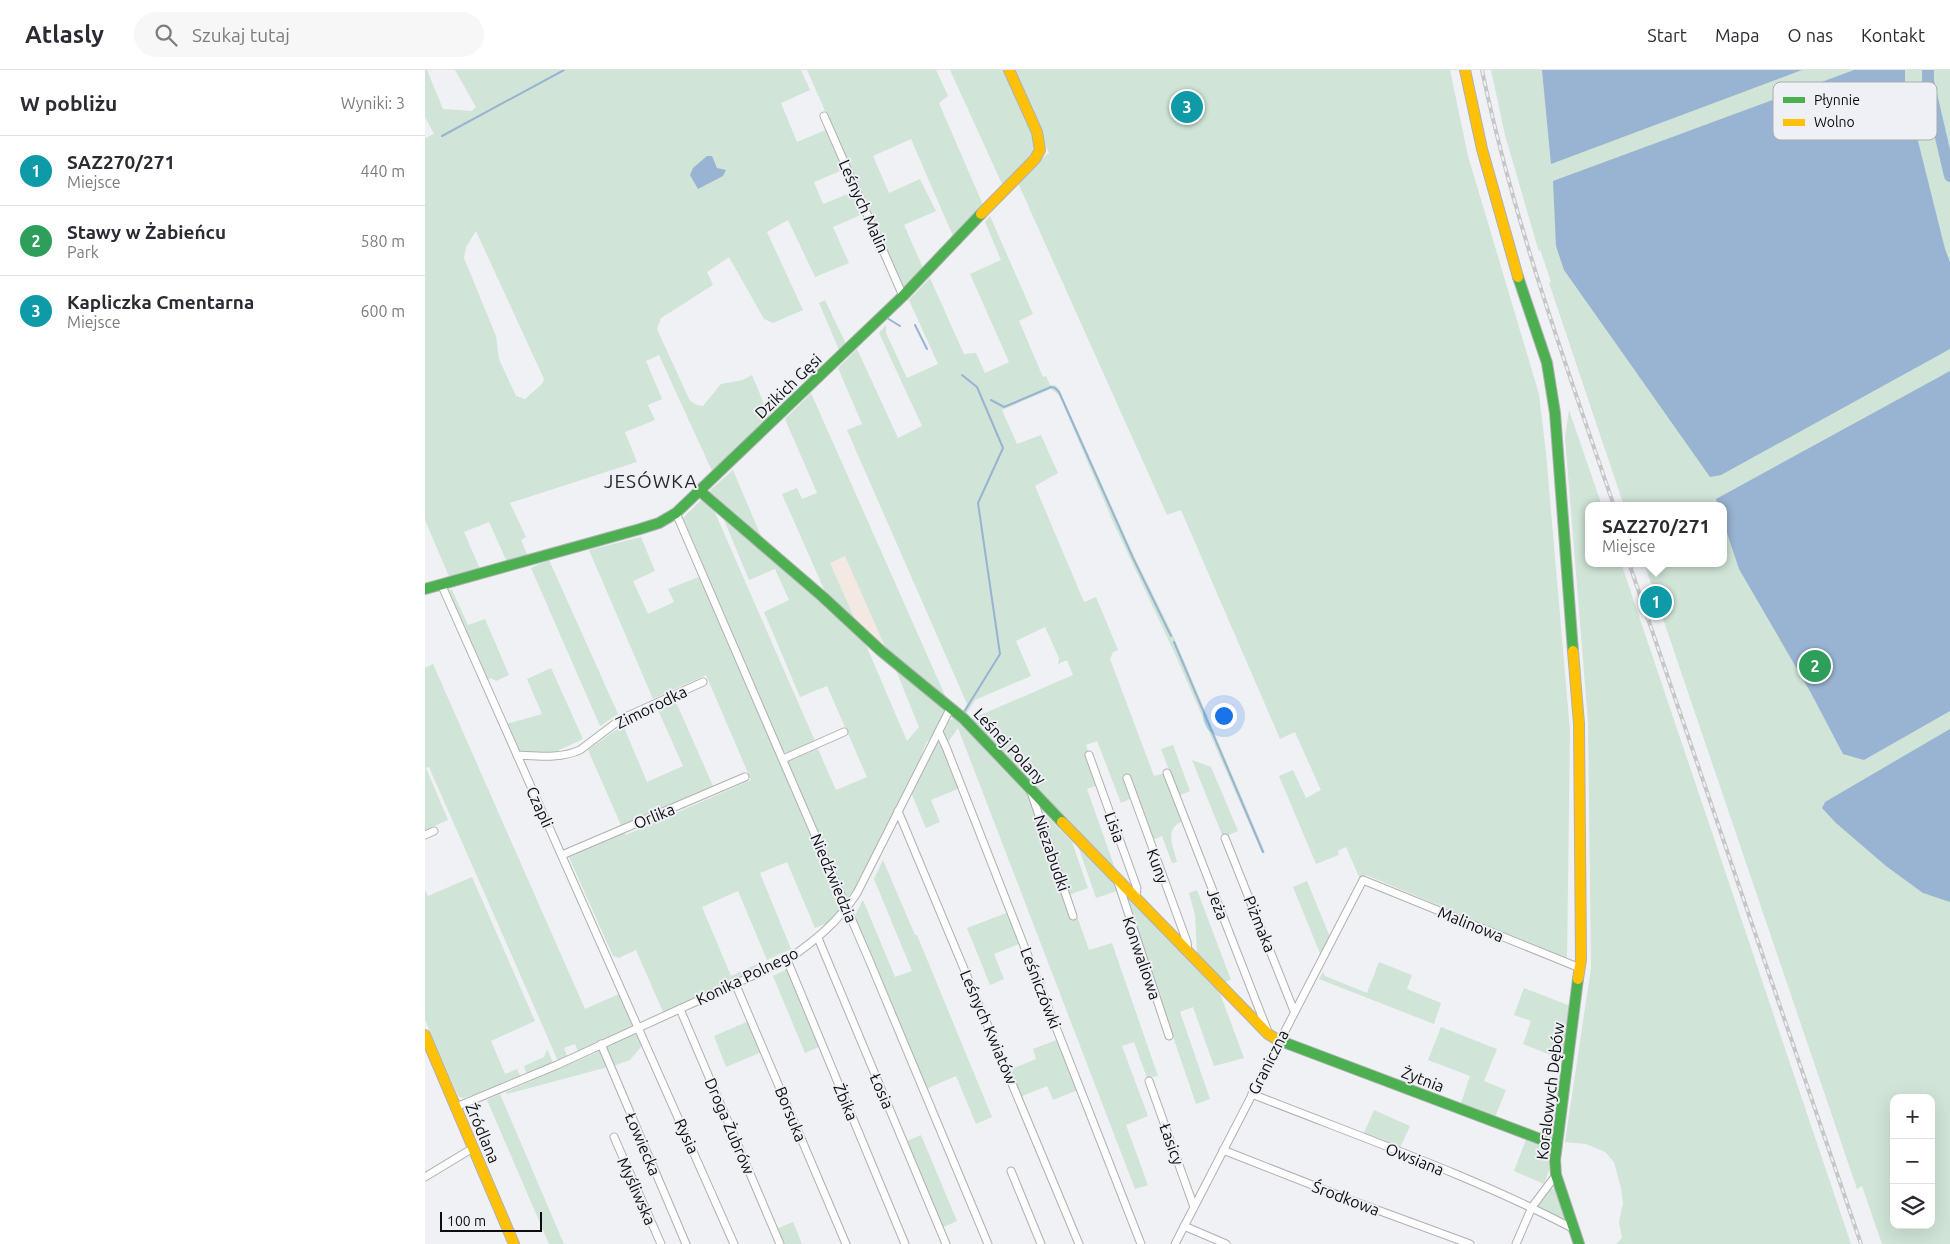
<!DOCTYPE html>
<html lang="pl">
<head>
<meta charset="utf-8">
<style>
	:root { --surface:#fff; --page:#f7f7f7; --text:#2b2b33; --muted:#7c7c81; --line:#e1e1e2; --accent:#5c5d5f }
	body { margin:0; font-family:Ubuntu,sans-serif; background:var(--page); color:var(--text) }
	.controls { position:absolute; right:15px; bottom:15px; display:grid; overflow:hidden; border-radius:10px; box-shadow:0 5px 20px #0002 }
	.controls button { width:45px; height:45px; display:grid; place-items:center; padding:0; border:0; border-bottom:1px solid var(--line); background:var(--surface); color:var(--text); font:25px sans-serif }
	.scale { position:absolute; left:15px; bottom:12px; width:102px; box-sizing:border-box; padding-left:5px; border:2px solid #0d0d0f; border-top:0; font-size:14px; line-height:18px; white-space:nowrap; color:#0d0d0f; -webkit-text-stroke:4px #eff0f5; paint-order:stroke }
	.you { position:absolute; left:798px; top:645px; width:18px; height:18px; margin:-12px; border:4px solid #fff; border-radius:50%; background:#1a73e8; box-shadow:0 0 0 8px #1a73e833 }
	.badge { display:grid; place-items:center; width:32px; height:32px; border-radius:50%; background:var(--accent); color:#fff; font-size:16px; font-weight:700 }
	.pin { position:absolute; translate:-50% -50%; border:2px solid #fff; box-shadow:0 1px 5px #0006 }
	.popup { position:absolute; left:1160px; top:432px; width:142px; height:65px; box-sizing:border-box; display:grid; place-content:center; border-radius:10px; background:var(--surface); filter:drop-shadow(0 1px 4px #0005); font-size:16px; white-space:nowrap; color:var(--muted) }
	.popup b { font-size:19px; color:var(--text) }
	.popup::after { content:''; position:absolute; left:50%; top:100%; margin-left:-10px; border:10px solid transparent; border-top-color:var(--surface) }
	.list { margin:0; padding:0; list-style:none }
	h2 { display:flex; justify-content:space-between; align-items:center; height:65px; margin:0; padding:0 20px; font-size:21px }
	h2 small { font-size:16px; font-weight:400; color:var(--muted) }
	.list li { display:grid; grid-template-columns:32px 1fr auto; gap:15px; align-items:center; box-sizing:border-box; height:70px; padding:0 20px; border-top:1px solid var(--line) }
	.list b { display:block; font-size:19px; white-space:nowrap }
	.list p { margin:0; font-size:16px; white-space:nowrap; color:var(--muted) }
	.list em { font-size:16px; font-style:normal; color:var(--muted) }
	.icon { flex:none; width:28px; height:28px; fill:none; stroke:currentColor; stroke-width:2; stroke-linecap:round; stroke-linejoin:round }
	.map { position:relative; flex:none; width:1525px; height:1174px; overflow:hidden }
	header { display:flex; align-items:center; gap:30px; box-sizing:border-box; height:70px; padding:0 25px; background:var(--surface); border-bottom:1px solid var(--line) }
	header strong { font-size:24px }
	nav { display:flex; gap:28px; margin-inline-start:auto; font-size:18px }
	.search { width:350px; height:45px; background:var(--page); display:flex; align-items:center; gap:12px; box-sizing:border-box; padding:0 18px; border-radius:28px; color:var(--muted); font-size:19px }
	main { display:flex }
	aside { flex:1; background:var(--surface) }
	.map>svg:first-child { display:block }
	.industrial { fill:#f4e9e2 }
	.green { fill:#d0e4d7; fill-rule:evenodd }
	.water { fill:#99b3d2 }
	.lines { fill:none; stroke-linecap:round; stroke-linejoin:round }
	.stream { stroke:#99b3d2; stroke-width:2 }
	.river { stroke:#99b3d2; stroke-width:12 }
	.street-casing { stroke:#b0b0b2; stroke-width:9 }
	.fast-casing { stroke:#b0b0b2; stroke-width:12 }
	.slow-casing { stroke:#b0b0b2; stroke-width:12 }
	.street { stroke:#fdfdfd; stroke-width:7 }
	.fast { stroke:#4caf50; stroke-width:10 }
	.slow { stroke:#ffc107; stroke-width:10 }
	.rail-casing { stroke:#c6c6c6; stroke-width:4 }
	.rail { stroke:#eff0f5; stroke-width:2; stroke-dasharray:5.5; stroke-linecap:butt }
	.labels { text-anchor:middle; dominant-baseline:central; stroke-width:4; stroke-linejoin:round; paint-order:stroke }
	.street-label { font-size:16px; fill:#0d0d0f; stroke:#eff0f5 }
	.quarter-label { font-size:19px; letter-spacing:1px; fill:#28292c; stroke:#eff0f5 }
	.key { fill:#eff0f5; stroke:#abacb0; stroke-width:1 }
	.key-label { font-size:14px; fill:#0d0d0f }
</style>
</head>
<body>
<header>
<strong>Atlasly</strong>
<div class="search"><svg class="icon" aria-label="search" viewBox="0 0 24 24"><circle cx="10" cy="10" r="6"/><path d="M15 15l6 6"/></svg>Szukaj tutaj</div>
<nav><a>Start</a><a>Mapa</a><a>O nas</a><a>Kontakt</a></nav>
</header>
<main>
<aside>
<h2>W pobliżu<small>Wyniki: 3</small></h2>
<ul class="list">
<li><span class="badge" style="background:#0f9aa8">1</span><div><b>SAZ270/271</b><p>Miejsce</p></div><em>440 m</em></li>
<li><span class="badge" style="background:#2e9e5b">2</span><div><b>Stawy w Żabieńcu</b><p>Park</p></div><em>580 m</em></li>
<li><span class="badge" style="background:#0f9aa8">3</span><div><b>Kapliczka Cmentarna</b><p>Miejsce</p></div><em>600 m</em></li>
</ul>
</aside>
<div class="map">
<svg width="1525" height="1174" viewBox="0 0 1525 1174">
	<rect width="100%" height="100%" fill="#f0f1f4"/>
	<polygon class="industrial" points="420,486 462,581 432,554 405,493"/>
	<g class="green">
		<path d="M0,0H2L18,39L47,41L51,37L30,0H376L385,20L356,33L372,72L403,59L420,99L389,112L398,134L430,121L440,143L408,157L424,193L390,207L363,150L342,162L378,240L348,253L339,249L304,187L282,202L288,215L236,248L232,259L265,331L272,335L278,336L296,314L318,310L327,305L345,348L287,401L234,285L221,291L237,329L223,335L230,350L200,362L212,392L85,433L101,467L96,470L103,486L82,492L64,452L39,462L56,501L25,509L0,450V68L9,64L0,47ZM51,161L119,309L117,314L100,329L91,326L74,289L71,266L39,188L41,177Z"/>
		<polygon points="382,0 511,0 523,26 514,33 558,135 528,166 486,69 448,86 464,123 495,109 511,141 479,155 498,198 478,217"/>
		<polygon points="525,0 580,0 612,74 609,82 577,114"/>
		<polygon points="588,0 1025,0 1043,86 1114,324 1121,383 1145,661 1142,889 941,805 935,809 921,777 913,781 914,785 891,794 854,706 868,700 881,728 896,720 870,662 855,669 756,440 742,445 593,113 605,98 624,83"/>
		<path d="M1066,0H1525V1174H1457L1437,1116L1432,1119L1219,493H1298V436H1199L1124,213L1126,212L1115,179L1114,182L1080,65ZM1469,1028H1506V1155H1469Z"/>
		<path d="M565,146L608,244L594,251L618,307L621,306L625,315H630L634,319L710,488L748,565L840,782L837,783L750,584L689,454L634,325L626,319L577,340L592,374L616,365L633,403L610,416L659,532L671,527L693,580L688,582L685,589L729,706L740,703L758,751C739,758 748,776 752,792L747,793L737,766L726,771L707,728L696,733L672,671L661,675L673,715L662,719L692,804L544,650L648,605L642,590L633,594L634,588L620,557L591,571L606,606L550,630L540,646L537,643L542,634L422,360L437,354L413,298L432,279L473,368L497,356L454,263L461,255V263L482,308L513,294L484,230L505,208L539,284L551,283L560,303L584,292L545,204L576,190L560,152Z"/>
		<polygon points="400,230 421,274 414,280 394,233"/>
		<polygon points="386,323 522,630 462,581 420,486 405,493 432,554 402,526 357,424 372,418 377,429 392,423 360,349"/>
		<polygon points="1144,340 1177,436 1164,436 1164,493 1196,493 1426,1174 1191,1174 1197,1168 1194,1152 1198,1133 1196,1118 1189,1092 1180,1082 1161,1074 1140,1072 1166,898 1163,652 1140,367"/>
		<polygon points="308,400 338,471 282,423"/>
		<polygon points="279,427 288,438 390,671 362,683 357,681 258,448"/>
		<polygon points="297,445 438,568 482,671 494,657 470,598 519,636 520,641 509,664 501,673 487,710 432,816 421,830 361,693 362,691 376,684 377,685 393,679 411,720 442,707 402,616 375,627 339,542 364,530 350,499 324,510"/>
		<polygon points="216,467 230,501 208,511 223,544 249,532 243,519 276,506 353,683 361,708 367,716 419,837 406,852 390,858 362,792 335,803 366,879 342,890 313,821 277,837 306,906 332,894 331,899 238,942 211,880 194,888 188,886 143,785 198,761 201,765 326,710 281,605 228,629 164,480"/>
		<polygon points="124,490 193,644 175,656 106,498"/>
		<polygon points="27,520 43,555 60,549 84,605 71,611 66,608 61,610 22,521"/>
		<polygon points="8,594 160,939 194,924 208,949 207,956 190,965 153,981 150,974 139,978 142,986 133,991 4,697 1,698 23,750 0,760 0,598"/>
		<polygon points="126,598 158,669 134,680 134,682 95,683 92,680 81,654 117,644 102,609"/>
		<polygon points="251,632 288,716 196,755 163,680 198,655 222,712 258,696 233,640"/>
		<path d="M534,647L602,722L646,848L652,846L664,880L687,873L733,1006L722,1008L709,972L697,976L723,1046L701,1055L723,1115L710,1119L533,658L522,674L518,664C518,654 524,648 534,647Z"/>
		<polygon points="513,670 514,670 535,718 506,730 515,752 501,758 487,725 487,721"/>
		<polygon points="748,675 765,721 754,726 736,679"/>
		<polygon points="767,690 786,697 813,761 798,767"/>
		<polygon points="613,737 647,772 663,818 644,825"/>
		<polygon points="653,776 687,807 692,821 671,828"/>
		<polygon points="458,790 490,865 492,865 567,1047 551,1054 531,1006 501,1019 428,849 438,830 470,907 487,901 449,809"/>
		<polygon points="47,807 110,951 66,971 80,1004 92,999 96,1007 72,1018 38,1028 34,1027 30,1019 0,950 0,820 3,826"/>
		<polygon points="882,811 905,867 896,886 868,817"/>
		<polygon points="698,820 793,918 819,988 789,996 768,937 755,942 785,1029 771,1034"/>
		<polygon points="772,820 806,910 799,912 781,896 772,883 770,845 764,823"/>
		<polygon points="584,842 596,873 569,884 579,909 565,915 542,858"/>
		<polygon points="954,892 987,905 982,919 1016,933 1009,954 894,909 898,902 900,906 942,923"/>
		<polygon points="364,898 396,976 380,983 348,906"/>
		<polygon points="1099,918 1148,937 1139,990 1098,974 1106,951 1089,945"/>
		<polygon points="324,951 337,982 301,997 289,966"/>
		<polygon points="1016,957 1072,979 1059,1011 1081,1020 1069,1049 1035,1036 1045,1006 1003,990"/>
		<polygon points="211,963 215,964 219,973 205,990 188,996 181,980 183,974"/>
		<polygon points="634,969 653,1020 628,1030 622,1016 595,1027 584,1000 611,989 608,979"/>
		<polygon points="122,979 128,993 102,1005 99,996 119,987"/>
		<polygon points="175,981 183,997 82,1024 81,1022"/>
		<polygon points="75,1024 139,1174 124,1174 62,1030"/>
		<polygon points="949,1040 985,1056 974,1080 938,1065"/>
		<polygon points="496,1065 532,1151 516,1158 480,1072"/>
		<polygon points="1102,1067 1125,1075 1124,1100 1119,1114 1089,1101"/>
		<polygon points="1131,1118 1142,1150 1115,1139 1112,1136 1124,1119"/>
		<polygon points="368,1152 377,1174 357,1174 351,1159"/>
	</g>
	<g class="water">
		<polygon points="1117,0 1377,0 1126,94"/>
		<polygon points="1429,0 1480,0 1480,19 1520,179 1525,192 1525,279 1296,405 1285,407 1139,200 1131,176 1128,111"/>
		<polygon points="282,86 287,86 292,98 301,100 298,106 273,119 265,105 268,98"/>
		<polygon points="1525,301 1525,641 1439,690 1418,684 1386,623 1314,499 1299,454 1298,436 1293,436 1291,429"/>
		<polygon points="1525,659 1525,832 1498,823 1461,796 1411,753 1397,738 1400,732"/>
	</g>
	<g class="lines">
		<g class="stream">
			<polyline points="17,66 139,0"/>
			<polyline points="460,249 462,248 475,256"/>
			<polyline points="490,255 502,279"/>
			<polyline points="537,305 552,317 578,378 553,433 575,584 539,642"/>
			<polyline points="566,330 579,337 626,317 630,318 634,322 708,488 746,566"/>
			<polyline points="749,572 838,782"/>
		</g>
		<polyline class="river" points="1503,0 1503,11 1525,106"/>
		<g class="street-casing">
			<g id="street">
				<polyline points="399,46 478,226"/>
				<polyline points="251,443 445,892 563,1174"/>
				<polyline points="17,516 309,1174"/>
				<polyline points="514,662 521,677 716,1174"/>
				<path d="M92,685C113,686 135,689 155,680L196,649L278,612"/>
				<polyline points="664,685 712,818 711,830"/>
				<polyline points="358,689 419,662"/>
				<polyline points="742,703 843,962"/>
				<polyline points="702,708 762,872 763,882"/>
				<polyline points="606,722 648,846"/>
				<polyline points="473,741 654,1174"/>
				<polyline points="0,765 9,761"/>
				<polyline points="800,768 869,941"/>
				<polyline points="137,785 320,707"/>
				<polyline points="693,812 744,966"/>
				<polyline points="393,868 521,1174"/>
				<polyline points="362,890 480,1174"/>
				<polyline points="310,913 421,1174"/>
				<polyline points="255,939 355,1174"/>
				<polyline points="176,974 261,1174"/>
				<polyline points="724,1011 769,1137"/>
				<path d="M827,1024C935,1067 1046,1105 1149,1159"/>
				<path d="M31,1037L132,995L362,890C391,870 413,852 432,823L526,637"/>
				<polyline points="189,1067 236,1174"/>
				<polyline points="798,1080 928,1131 1045,1174"/>
				<polyline points="586,1101 616,1174"/>
				<polyline points="0,1107 48,1078"/>
				<polyline points="759,1156 801,1174"/>
				<polyline points="750,1174 938,810 1155,898"/>
				<polyline points="1091,1174 1107,1137 1131,1105"/>
			</g>
		</g>
		<g class="fast-casing">
			<g id="fast">
				<polyline points="1093,207 1122,293 1130,343 1148,581"/>
				<polyline points="276,422 398,527 455,580 539,649 637,752"/>
				<polyline points="0,519 215,459 234,453 251,443 478,226 556,144"/>
				<polyline points="1153,909 1130,1090 1131,1105 1154,1174"/>
				<polyline points="853,970 1131,1075"/>
			</g>
		</g>
		<g class="slow-casing">
			<g id="slow">
				<polyline points="1040,0 1057,79 1093,207"/>
				<polyline points="556,144 610,89 615,80 612,62 584,0"/>
				<polyline points="1148,581 1154,654 1156,889 1153,909"/>
				<polyline points="637,752 843,964 853,970"/>
				<polyline points="0,965 89,1174"/>
			</g>
		</g>
		<use href="#street" class="street"/>
		<use href="#fast" class="fast"/>
		<use href="#slow" class="slow"/>
		<g class="rail-casing">
			<g id="rail">
				<path d="M1057,0C1088,149 1140,292 1189,436"/>
				<polyline points="1204,493 1436,1174"/>
			</g>
		</g>
		<use href="#rail" class="rail"/>
	</g>
	<g class="labels">
		<g class="street-label">
			<text transform="translate(439 136) rotate(66)">Leśnych Malin</text>
			<text transform="translate(363 316) rotate(-44)">Dzikich Gęsi</text>
			<text transform="translate(226 637) rotate(-26)">Zimorodka</text>
			<text transform="translate(585 676) rotate(47)">Leśnej Polany</text>
			<text transform="translate(115 737) rotate(66)">Czapli</text>
			<text transform="translate(229 746) rotate(-22)">Orlika</text>
			<text transform="translate(690 757) rotate(70)">Lisia</text>
			<text transform="translate(627 783) rotate(71)">Niezabudki</text>
			<text transform="translate(733 796) rotate(70)">Kuny</text>
			<text transform="translate(409 808) rotate(67)">Niedźwiedzia</text>
			<text transform="translate(793 834) rotate(69)">Jeża</text>
			<text transform="translate(835 854) rotate(68)">Piżmaka</text>
			<text transform="translate(1046 854) rotate(22)">Malinowa</text>
			<text transform="translate(717 888) rotate(71)">Konwaliowa</text>
			<text transform="translate(322 906) rotate(-26)">Konika Polnego</text>
			<text transform="translate(616 918) rotate(69)">Leśniczówki</text>
			<text transform="translate(564 957) rotate(67)">Leśnych Kwiatów</text>
			<text transform="translate(843 992) rotate(-63)">Graniczna</text>
			<text transform="translate(998 1009) rotate(21)">Żytnia</text>
			<text transform="translate(457 1021) rotate(67)">Łosia</text>
			<text transform="translate(1125 1021) rotate(-83)">Koralowych Dębów</text>
			<text transform="translate(421 1032) rotate(67)">Żbika</text>
			<text transform="translate(366 1044) rotate(68)">Borsuka</text>
			<text transform="translate(305 1056) rotate(67)">Droga Żubrów</text>
			<text transform="translate(58 1063) rotate(67)">Źródlana</text>
			<text transform="translate(262 1066) rotate(66)">Rysia</text>
			<text transform="translate(218 1074) rotate(67)">Łowiecka</text>
			<text transform="translate(747 1074) rotate(70)">Łasicy</text>
			<text transform="translate(990 1089) rotate(22)">Owsiana</text>
			<text transform="translate(212 1121) rotate(66)">Myśliwska</text>
			<text transform="translate(921 1128) rotate(21)">Środkowa</text>
		</g>
		<g class="quarter-label">
			<text x="226" y="411">JESÓWKA</text>
		</g>
	</g>
	<rect x="1348" y="12" width="164" height="58" rx="8" class="key"/>
	<rect x="1358" y="27" width="22" height="6" fill="#4caf50"/>
	<rect x="1358" y="49" width="22" height="7" fill="#ffc107"/>
	<g class="key-label">
		<text x="1389" y="35">Płynnie</text>
		<text x="1389" y="57">Wolno</text>
	</g>
</svg>
<div class="controls">
<button>+</button>
<button>−</button>
<button><svg class="icon" aria-label="layers" viewBox="0 0 24 24"><path d="M12 4l9 5-9 5-9-5zM3 14l9 5 9-5"/></svg></button>
</div>
<div class="scale">100 m</div>
<div class="you"></div>
<div class="pin badge" style="left:1231px;top:532px;background:#0f9aa8">1</div>
<div class="popup"><b>SAZ270/271</b>Miejsce</div>
<div class="pin badge" style="left:1390px;top:596px;background:#2e9e5b">2</div>
<div class="pin badge" style="left:762px;top:37px;background:#0f9aa8">3</div>
</div>
</main>
</body>
</html>
